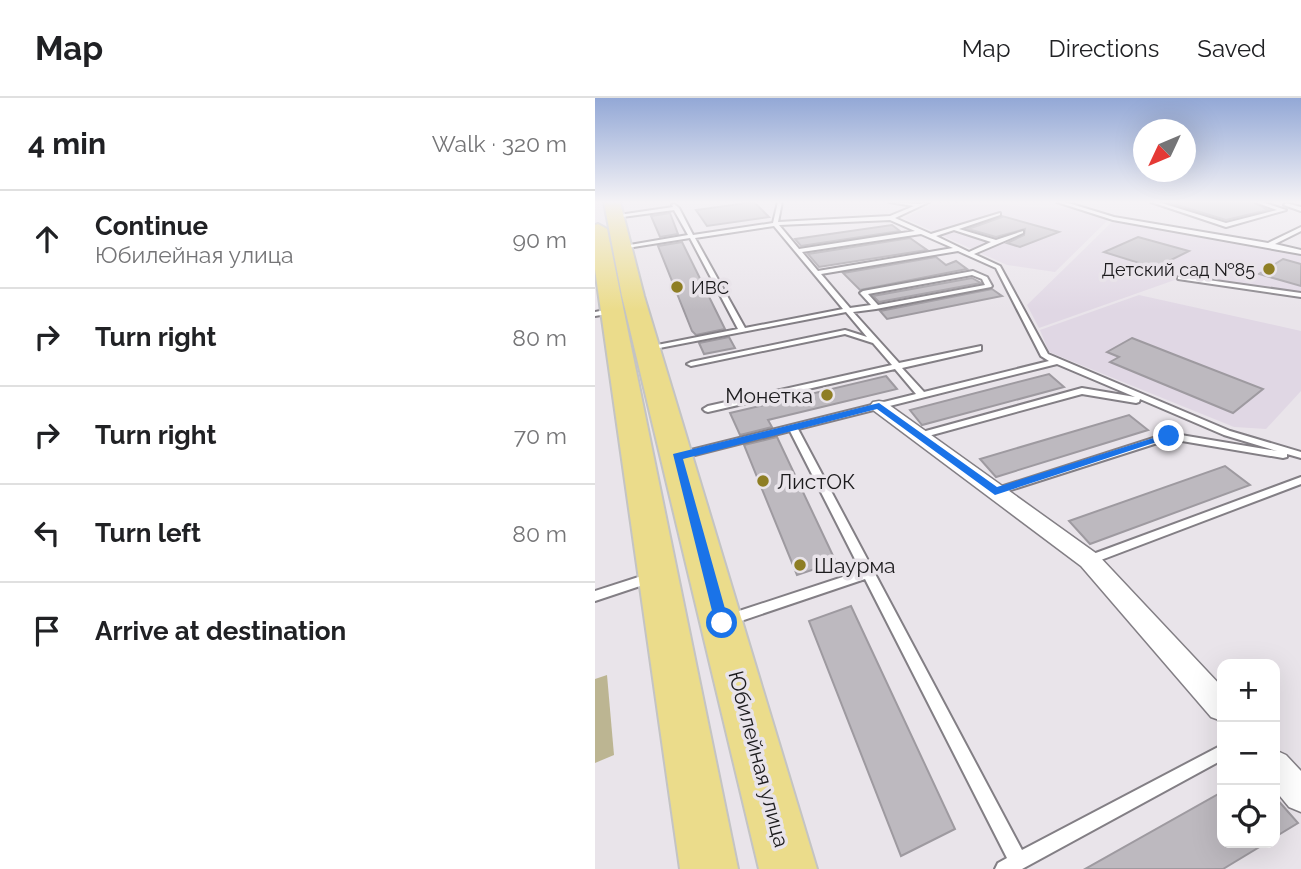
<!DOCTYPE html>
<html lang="en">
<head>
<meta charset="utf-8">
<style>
	:root { --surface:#fff; --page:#f6f6f6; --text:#202124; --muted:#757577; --line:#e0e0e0 }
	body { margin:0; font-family:Raleway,sans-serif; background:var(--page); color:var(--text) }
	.controls { position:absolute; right:21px; bottom:21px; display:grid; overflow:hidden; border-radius:14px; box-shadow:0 7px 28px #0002 }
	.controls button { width:63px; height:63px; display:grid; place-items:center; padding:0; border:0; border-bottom:2px solid var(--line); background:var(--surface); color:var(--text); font:35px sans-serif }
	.compass { position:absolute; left:538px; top:21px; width:63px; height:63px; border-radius:50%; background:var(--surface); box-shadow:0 7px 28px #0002; rotate:226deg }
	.stop { position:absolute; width:21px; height:21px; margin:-16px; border:5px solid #1a73e8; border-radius:50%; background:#fff }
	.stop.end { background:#1a73e8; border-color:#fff; box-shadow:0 2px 7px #0008 }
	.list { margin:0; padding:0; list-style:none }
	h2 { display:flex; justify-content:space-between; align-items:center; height:91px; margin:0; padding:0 28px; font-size:30px }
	h2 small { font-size:23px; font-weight:400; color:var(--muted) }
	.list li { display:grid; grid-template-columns:46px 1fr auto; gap:21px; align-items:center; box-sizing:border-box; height:98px; padding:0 28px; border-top:2px solid var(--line) }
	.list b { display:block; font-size:26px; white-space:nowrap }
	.list p { margin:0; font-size:23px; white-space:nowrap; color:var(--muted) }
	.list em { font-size:23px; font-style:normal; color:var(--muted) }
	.icon { flex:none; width:38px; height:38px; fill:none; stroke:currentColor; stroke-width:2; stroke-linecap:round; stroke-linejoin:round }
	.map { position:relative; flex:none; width:706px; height:771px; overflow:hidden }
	header { display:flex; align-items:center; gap:42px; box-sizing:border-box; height:98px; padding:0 35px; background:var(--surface); border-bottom:2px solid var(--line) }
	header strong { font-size:33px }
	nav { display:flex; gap:38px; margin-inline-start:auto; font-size:24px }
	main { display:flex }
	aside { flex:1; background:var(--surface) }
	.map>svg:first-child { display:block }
	.built { fill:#e0d7e4 }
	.green { fill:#bcb592 }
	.building { fill:#bdb9bf; stroke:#9e9aa0; stroke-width:2 }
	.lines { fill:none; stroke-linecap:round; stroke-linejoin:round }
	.lane-casing { stroke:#837f85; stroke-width:4 }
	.street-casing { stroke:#837f85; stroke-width:3 }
	.primary-casing { stroke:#c4c4c4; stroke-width:4 }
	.lane { fill:#fff; fill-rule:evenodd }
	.street { fill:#fff; fill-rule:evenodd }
	.primary { fill:#ebdc8b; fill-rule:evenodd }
	.route { fill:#1a73e8 }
	.poi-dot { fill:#8e7e24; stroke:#e9e4ea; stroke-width:2.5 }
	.labels { text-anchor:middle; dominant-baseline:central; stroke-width:7; stroke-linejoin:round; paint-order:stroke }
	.far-poi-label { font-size:18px; fill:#1c1b1d; stroke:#e9e4ea; text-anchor:end }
	.poi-label { font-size:21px; fill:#1c1b1d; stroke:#e9e4ea; text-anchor:start }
	.street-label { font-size:21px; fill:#1c1b1d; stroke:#e9e4ea }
</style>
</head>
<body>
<header>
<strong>Map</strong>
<nav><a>Map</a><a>Directions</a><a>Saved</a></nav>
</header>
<main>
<aside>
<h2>4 min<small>Walk · 320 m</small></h2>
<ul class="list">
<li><svg class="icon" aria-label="ahead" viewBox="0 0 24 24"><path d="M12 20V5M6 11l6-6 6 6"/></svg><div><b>Continue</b><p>Юбилейная улица</p></div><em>90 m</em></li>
<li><svg class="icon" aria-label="right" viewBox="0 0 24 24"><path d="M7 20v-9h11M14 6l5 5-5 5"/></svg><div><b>Turn right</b></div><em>80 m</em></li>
<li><svg class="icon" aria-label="right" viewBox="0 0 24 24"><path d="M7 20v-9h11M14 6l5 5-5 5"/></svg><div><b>Turn right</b></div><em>70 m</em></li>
<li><svg class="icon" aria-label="left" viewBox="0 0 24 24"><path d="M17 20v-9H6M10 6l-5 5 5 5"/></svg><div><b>Turn left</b></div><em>80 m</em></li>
<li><svg class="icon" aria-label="arrive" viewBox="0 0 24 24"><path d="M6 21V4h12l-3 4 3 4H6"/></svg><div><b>Arrive at destination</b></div></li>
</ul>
</aside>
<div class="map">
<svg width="706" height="771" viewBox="0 0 706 771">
	<rect width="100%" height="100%" fill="#e9e4ea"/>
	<g class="built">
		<polygon points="343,104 479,111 514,121 460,174 412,167 309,120"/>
		<polygon points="519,122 706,156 706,195 591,178 444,230 432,207"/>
		<polygon points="544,197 706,233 706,293 671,331 639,329 454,254 445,232"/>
	</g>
	<polygon class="green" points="12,577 19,657 0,665 0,581"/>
	<g class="building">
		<polygon points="159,104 174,119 112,128 101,112"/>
		<polygon points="572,104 658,104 673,112 631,122"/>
		<polygon points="75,115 83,136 65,139 56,118"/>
		<polygon points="407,119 407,118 464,134 425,149 412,145 429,137 430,131 401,139 373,131"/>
		<polygon points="297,127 305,133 206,148 200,141"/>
		<polygon points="543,139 594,153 560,170 509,154"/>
		<polygon points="315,140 332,152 224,169 213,156"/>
		<polygon points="87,144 130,231 101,237 97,233 63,148"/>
		<polygon points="341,159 351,167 361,163 372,171 265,192 248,175"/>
		<polygon points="688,161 706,166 706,188 664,176"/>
		<polygon points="377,180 386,185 284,204 278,198"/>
		<polygon points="397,191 407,198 292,221 285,213"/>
		<polygon points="134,239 140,250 109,256 104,245"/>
		<polygon points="537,240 588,260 668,291 638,315 515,264 524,259 512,254"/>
		<polygon points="454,276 469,289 327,327 315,312"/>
		<polygon points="291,278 302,291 173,322 177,329 145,337 135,315"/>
		<polygon points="534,317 553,332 401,379 385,361"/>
		<polygon points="182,339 241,464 202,477 149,347"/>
		<polygon points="630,368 655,387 495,446 474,423"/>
		<polygon points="256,508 360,731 306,758 214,523"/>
		<polygon points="627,694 627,745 671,745 628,771 490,771"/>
		<polygon points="680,699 703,725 680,739"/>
	</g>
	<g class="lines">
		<g class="lane-casing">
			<g id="lane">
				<path d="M183,104H187L183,124L295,118L319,108L294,104L324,106L334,104L300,120L336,136L405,115V117L364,131L401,142L428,133V135L379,156L405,168L453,256L635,333L706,354V360L692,356V359L688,360L575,341L400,397L396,396L395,394L396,392L574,335L682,353L629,337L545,301L544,304L541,305L487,296L326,340L323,341L318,338L320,336L487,290L540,299L462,266L203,331L427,752L627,647V662L427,771H400L403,765L412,760L270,481L134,527L129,526L127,522L129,518L266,473L195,333L84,361L80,360L79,358L80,356L321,296L300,271L113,314L110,313L108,311L113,308L297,267L278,245L250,236L96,268L92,266L96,264L250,232L272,239L251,214L49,253V249H52L143,231L95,140L26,151L23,149L93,137L79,112L20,120L17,118L78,109L77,107L79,106L84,110L98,137L178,125ZM295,122L320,133L204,151L184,127ZM179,128L248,211L150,230L100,140ZM359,132L396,144L374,154L341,138ZM326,136L358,150L223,173L207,154ZM363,153L401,170L446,258L454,263L329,294L307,270L386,252V248L304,265L258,214L281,211L396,189L397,188L392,179L378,173L268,193L265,195L276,207L255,210L226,176ZM377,177L387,181L390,187L283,207L273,196Z"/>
				<polygon points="462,104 470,104 519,119 673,145 706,129 706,133 680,146 706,152 706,156 518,122"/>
				<polygon points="556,104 563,104 631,125 682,112 660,104 667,104 691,112 631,129"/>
				<polygon points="691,105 706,109 706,113 689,107"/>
				<polygon points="585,178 706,195 706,199 583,181 583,179"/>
				<polygon points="15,211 19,213 18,215 0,218 0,214"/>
				<polygon points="706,379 706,386 498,465 490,465 488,462 490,459"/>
				<polygon points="56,475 60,477 62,480 60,483 0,503 0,493"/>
			</g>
		</g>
		<g class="street-casing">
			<g id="street">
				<polygon points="284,303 290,304 502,456 627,589 627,623 616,619 486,468 278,312 275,308 278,304"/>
				<polygon points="680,652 691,657 706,673 706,714 694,709 680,692"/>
			</g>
		</g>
		<g class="primary-casing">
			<g id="primary">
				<polygon points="9,104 25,104 49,198 222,771 164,771 27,198"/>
				<polygon points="3,126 12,131 143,771 85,771 0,171 0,127"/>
			</g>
		</g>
		<use href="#lane" class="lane"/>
		<use href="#street" class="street"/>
		<use href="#primary" class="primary"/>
	</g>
	<linearGradient id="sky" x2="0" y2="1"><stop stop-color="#93a8d6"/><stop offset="0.49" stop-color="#f5f3f6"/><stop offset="1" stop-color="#f5f3f6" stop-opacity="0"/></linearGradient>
	<rect width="706" height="212" fill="url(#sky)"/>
	<polygon class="route" points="284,305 402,389 571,336 580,338 400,397 282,311 88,361 134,525 132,529 121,529 78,356"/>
	<g class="poi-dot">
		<circle cx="674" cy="171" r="7"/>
		<circle cx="82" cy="189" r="7"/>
		<circle cx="232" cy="297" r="7"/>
		<circle cx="168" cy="383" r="7"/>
		<circle cx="205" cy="467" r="7"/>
	</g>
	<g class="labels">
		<g class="far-poi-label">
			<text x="660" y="171">Детский сад №85</text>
			<text x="96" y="189" text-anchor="start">ИВС</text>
		</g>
		<g class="poi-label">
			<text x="218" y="297" text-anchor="end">Монетка</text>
			<text x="182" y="383">ЛистОК</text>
			<text x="219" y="467">Шаурма</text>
		</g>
		<g class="street-label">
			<text transform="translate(164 661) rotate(75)">Юбилейная улица</text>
		</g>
	</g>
</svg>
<div class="controls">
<button>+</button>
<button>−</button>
<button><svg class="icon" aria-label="locate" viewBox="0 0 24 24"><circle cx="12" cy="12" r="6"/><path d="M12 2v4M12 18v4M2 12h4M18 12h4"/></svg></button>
</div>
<svg class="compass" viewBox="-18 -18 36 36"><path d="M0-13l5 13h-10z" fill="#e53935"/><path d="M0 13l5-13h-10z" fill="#757577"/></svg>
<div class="stop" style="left:127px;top:525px"></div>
<div class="stop end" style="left:574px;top:338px"></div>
</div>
</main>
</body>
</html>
